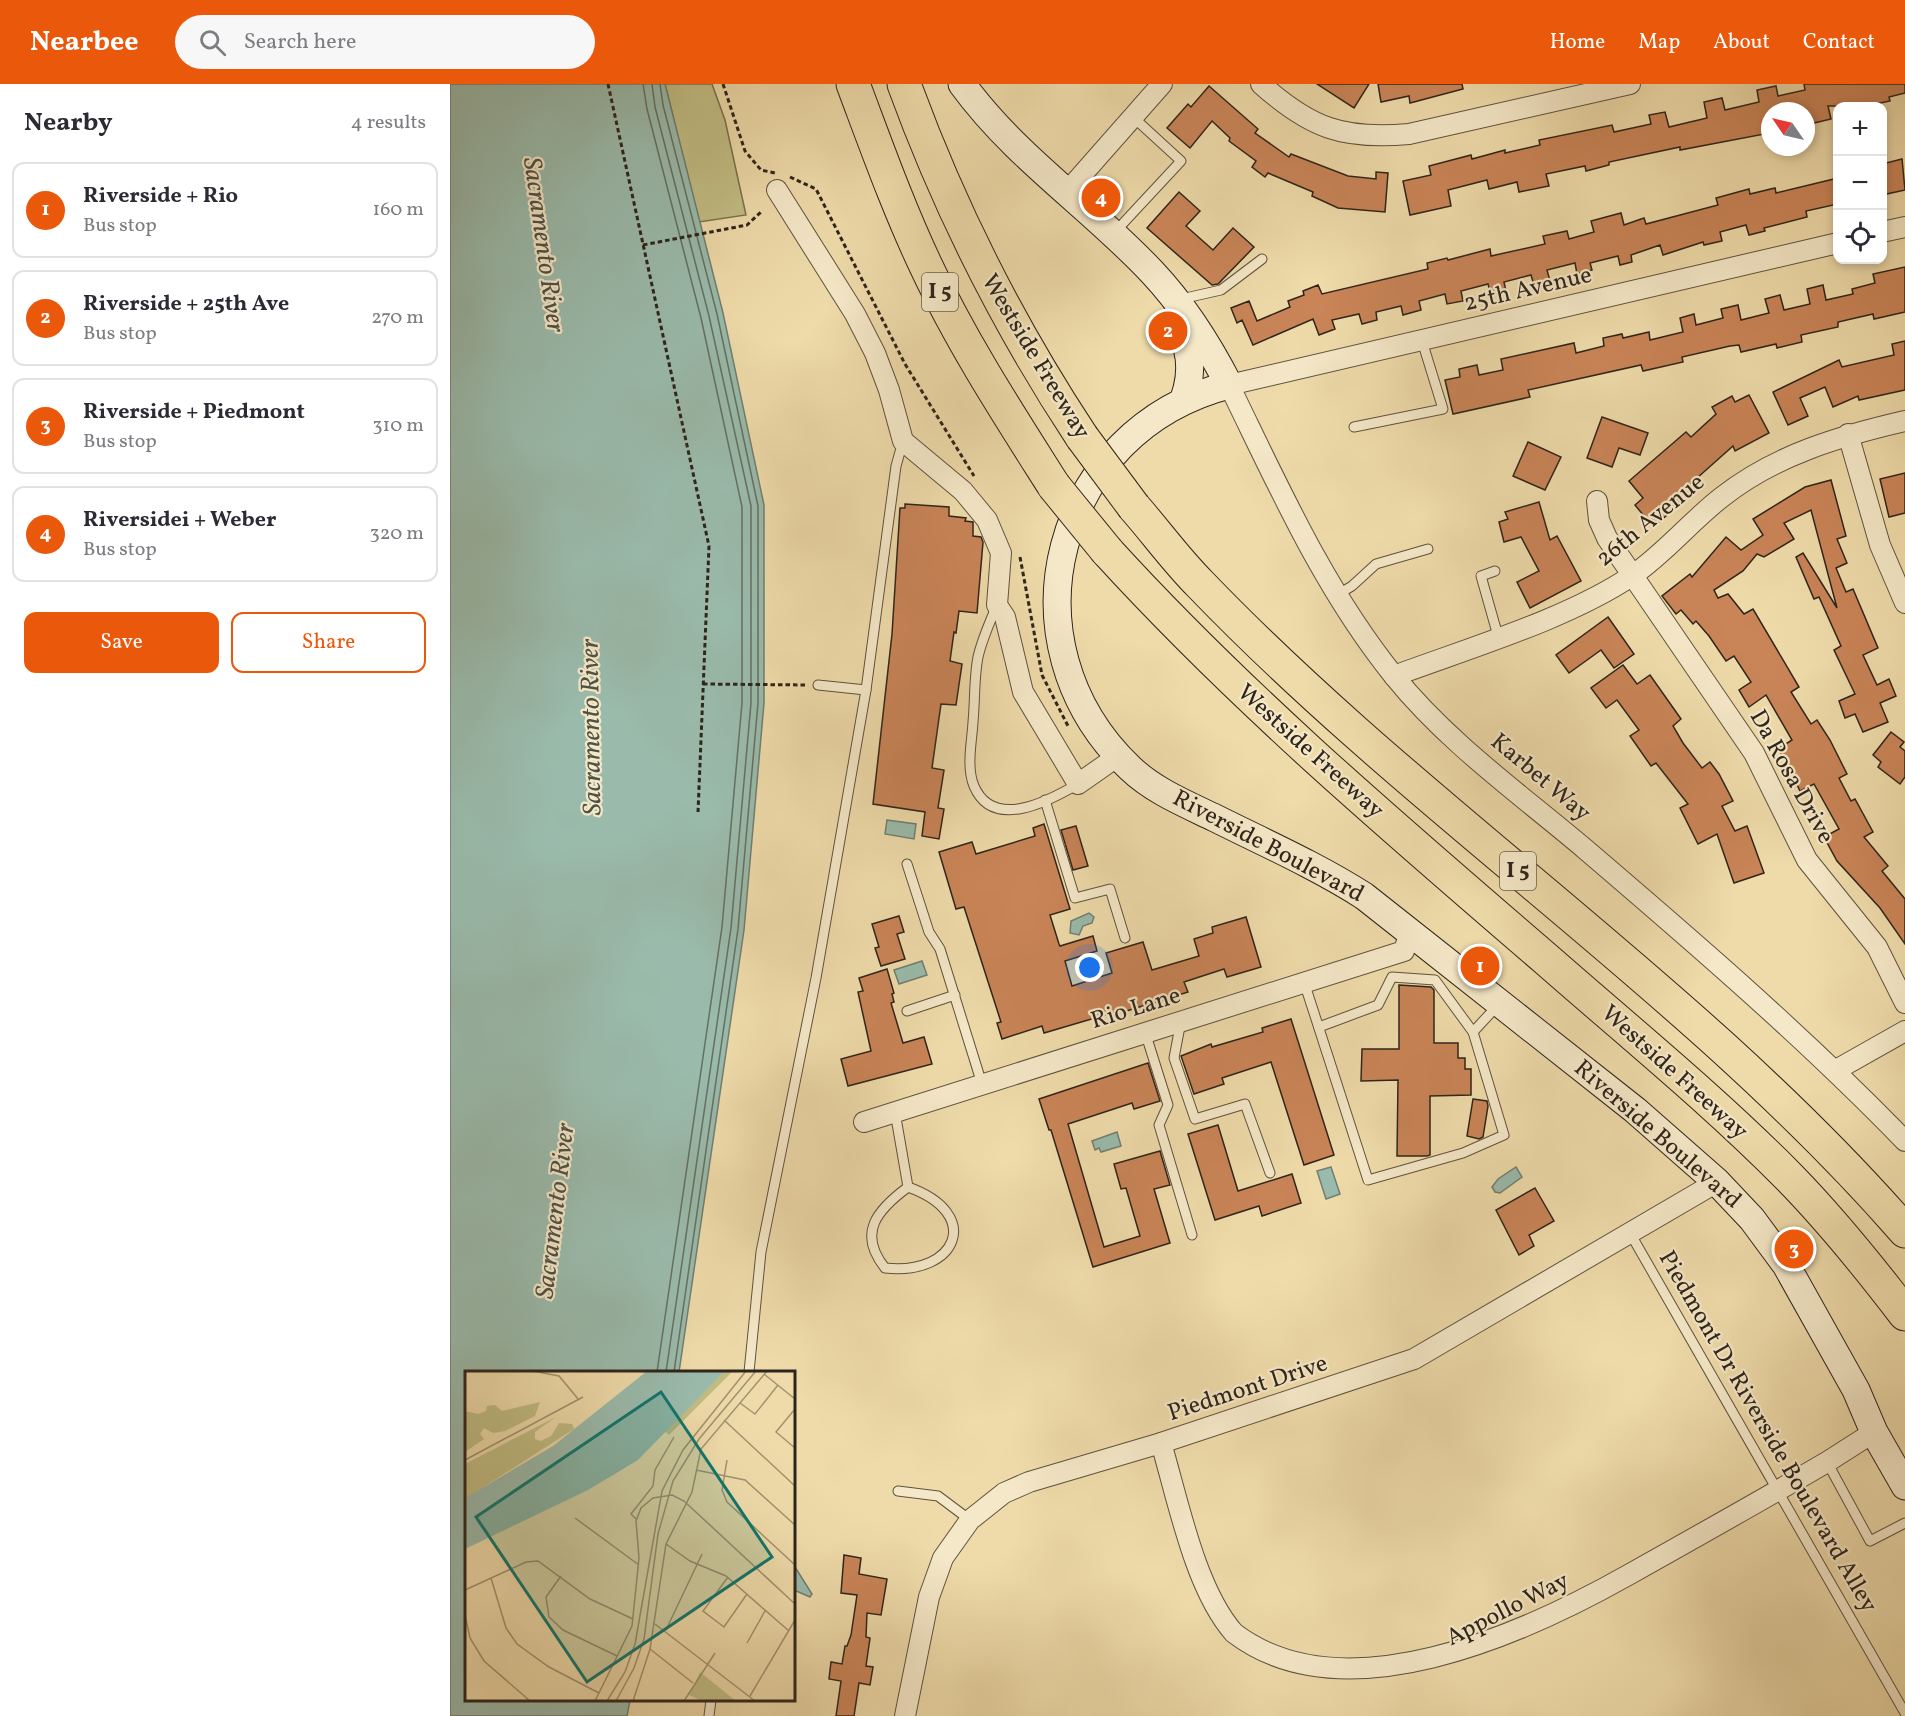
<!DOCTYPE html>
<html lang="en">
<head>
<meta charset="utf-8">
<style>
	:root { --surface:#fff; --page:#f7f7f7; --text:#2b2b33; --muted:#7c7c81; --line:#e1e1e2; --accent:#ea580c }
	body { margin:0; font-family:Vollkorn,serif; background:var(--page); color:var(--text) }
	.controls { position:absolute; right:18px; top:18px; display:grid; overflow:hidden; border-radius:12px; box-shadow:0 3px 9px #0003 }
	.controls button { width:54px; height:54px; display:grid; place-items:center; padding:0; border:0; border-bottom:2px solid var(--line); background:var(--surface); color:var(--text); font:30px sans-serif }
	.compass { position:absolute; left:1311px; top:18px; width:54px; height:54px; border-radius:50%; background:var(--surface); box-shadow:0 3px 9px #0003; rotate:304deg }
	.you { position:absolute; left:640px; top:884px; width:21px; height:21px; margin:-15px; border:4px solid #fff; border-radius:50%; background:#1a73e8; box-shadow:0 0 0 9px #1a73e833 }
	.badge { display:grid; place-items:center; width:39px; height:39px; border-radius:50%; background:var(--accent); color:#fff; font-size:20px; font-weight:700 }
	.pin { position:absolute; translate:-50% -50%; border:3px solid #fff; box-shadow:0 2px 6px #0006 }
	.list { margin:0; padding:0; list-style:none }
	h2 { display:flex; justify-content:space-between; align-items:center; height:78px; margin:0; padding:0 24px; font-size:26px }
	h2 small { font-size:20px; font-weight:400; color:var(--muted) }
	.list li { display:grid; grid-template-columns:39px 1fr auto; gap:18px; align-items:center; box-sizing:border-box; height:96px; margin:0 12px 12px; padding:0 12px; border:2px solid var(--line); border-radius:12px }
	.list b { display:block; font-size:22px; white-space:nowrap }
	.list p { margin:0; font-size:20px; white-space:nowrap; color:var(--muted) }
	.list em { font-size:20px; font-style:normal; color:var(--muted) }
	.actions { display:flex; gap:12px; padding:18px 24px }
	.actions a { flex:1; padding:14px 0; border:2px solid var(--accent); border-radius:12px; text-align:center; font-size:21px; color:var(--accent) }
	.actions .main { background:var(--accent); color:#fff }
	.icon { flex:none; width:33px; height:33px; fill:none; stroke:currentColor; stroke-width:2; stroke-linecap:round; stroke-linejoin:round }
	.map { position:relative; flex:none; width:1455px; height:1632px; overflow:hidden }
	header { display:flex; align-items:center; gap:36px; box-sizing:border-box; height:84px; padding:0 30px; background:var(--accent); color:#fff }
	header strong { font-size:28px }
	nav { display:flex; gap:33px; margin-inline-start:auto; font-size:21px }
	.search { width:420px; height:54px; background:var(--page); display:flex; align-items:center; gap:15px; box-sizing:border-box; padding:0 21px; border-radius:33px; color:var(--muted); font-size:22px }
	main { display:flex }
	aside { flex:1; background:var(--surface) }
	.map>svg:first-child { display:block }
	.green { fill:#c1bd83; stroke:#78704f; stroke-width:1.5 }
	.water { fill:#9abbac; stroke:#6f7f72; stroke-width:1.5 }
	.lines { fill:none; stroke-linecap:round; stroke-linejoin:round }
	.shore { stroke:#647064; stroke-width:1.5 }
	.building { fill:#c98457; stroke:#2e241b; stroke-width:1.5 }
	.lane-casing { stroke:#5e523f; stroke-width:11 }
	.street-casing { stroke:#5e523f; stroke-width:22 }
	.secondary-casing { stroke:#2e241b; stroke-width:29 }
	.highway-casing { stroke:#2e241b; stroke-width:35 }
	.path { stroke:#2e241b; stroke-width:3; stroke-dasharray:4.5 3; stroke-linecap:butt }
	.lane { stroke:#f5e8c8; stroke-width:9 }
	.street { stroke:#f5e8c8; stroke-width:20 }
	.secondary { stroke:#f5e8c8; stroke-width:27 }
	.highway { stroke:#efdbaa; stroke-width:33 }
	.highway-bridge-casing { stroke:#2e241b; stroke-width:35; stroke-linecap:butt }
	.highway-bridge { stroke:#efdbaa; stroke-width:33 }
	.labels { text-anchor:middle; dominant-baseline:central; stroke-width:4.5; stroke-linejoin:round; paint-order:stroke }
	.shield { fill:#f5e8c8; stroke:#6a5f4f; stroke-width:1.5 }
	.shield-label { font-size:22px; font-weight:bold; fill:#2e241b }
	.street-label { font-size:24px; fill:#2e241b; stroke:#f5e8c8 }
	.water-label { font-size:26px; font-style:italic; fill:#4e5146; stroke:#f5e8c8 }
	.inset-road { fill:none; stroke:#a29271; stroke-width:1.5 }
	.view { fill:#0f766e; fill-opacity:0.15; stroke:#0f766e; stroke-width:3 }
	.inset-edge { fill:none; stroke:#2e241b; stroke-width:3 }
</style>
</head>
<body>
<header>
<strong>Nearbee</strong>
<div class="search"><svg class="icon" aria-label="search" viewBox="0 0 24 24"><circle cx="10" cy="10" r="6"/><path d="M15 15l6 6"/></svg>Search here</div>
<nav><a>Home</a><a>Map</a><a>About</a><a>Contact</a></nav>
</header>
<main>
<aside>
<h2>Nearby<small>4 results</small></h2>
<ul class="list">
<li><span class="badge">1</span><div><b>Riverside + Rio</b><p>Bus stop</p></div><em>160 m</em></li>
<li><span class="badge">2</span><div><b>Riverside + 25th Ave</b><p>Bus stop</p></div><em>270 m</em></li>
<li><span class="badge">3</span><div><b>Riverside + Piedmont</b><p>Bus stop</p></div><em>310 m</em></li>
<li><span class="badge">4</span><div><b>Riversidei + Weber</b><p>Bus stop</p></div><em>320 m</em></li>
</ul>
<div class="actions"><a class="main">Save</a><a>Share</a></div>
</aside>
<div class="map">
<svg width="1455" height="1632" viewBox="0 0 1455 1632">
	<rect width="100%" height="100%" fill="#efdbaa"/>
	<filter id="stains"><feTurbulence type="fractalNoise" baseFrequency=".00333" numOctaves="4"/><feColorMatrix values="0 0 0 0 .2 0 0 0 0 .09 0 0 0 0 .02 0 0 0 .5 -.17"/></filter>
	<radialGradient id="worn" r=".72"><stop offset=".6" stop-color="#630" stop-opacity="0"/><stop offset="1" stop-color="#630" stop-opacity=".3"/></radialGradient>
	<polygon class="green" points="215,0 262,0 275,36 296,131 249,138"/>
	<g class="water">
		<polygon points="0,0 215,0 273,229 314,421 314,619 294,846 229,1288 16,1288 16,1616 180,1616 177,1632 0,1632"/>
		<polygon points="437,736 466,740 464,755 435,750"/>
		<polygon points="639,829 644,833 642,839 633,842 629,851 620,849 621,837"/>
		<polygon points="472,877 477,891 449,900 444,886"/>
		<polygon points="667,1048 671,1062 651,1068 649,1064 645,1066 642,1057"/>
		<polygon points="881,1083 890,1110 876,1115 867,1087"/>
		<polygon points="1066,1083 1072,1093 1050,1109 1045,1108 1042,1103 1048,1095"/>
		<polygon points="345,1483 362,1510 360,1513 344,1506"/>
	</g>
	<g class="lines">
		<g class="shore">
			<polyline points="193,0 197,25 251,234 292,423 292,619 272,843 207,1288"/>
			<polyline points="202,0 205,23 259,232 301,422 301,619 281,844 216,1288"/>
			<polyline points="210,0 213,21 267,230 308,422 308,619 288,845 224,1288"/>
		</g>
	</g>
	<g class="building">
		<polygon points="867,0 919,0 904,24"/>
		<polygon points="928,0 1012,0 1013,5 960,19 959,12 931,18"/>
		<polygon points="1354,0 1455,0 1455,9 1439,13 1440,17 1416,22 1378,22 1381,35 1356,41 1356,27 1320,27 1320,49 1230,66 1230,63 1159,78 1159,81 1136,87 1135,82 1096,90 1099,102 1069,108 1067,98 1039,105 1037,96 998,106 1001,122 960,131 953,97 981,91 979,82 1021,71 1022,75 1055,66 1055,69 1090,61 1089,56 1162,41 1164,48 1201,40 1199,31 1215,28 1219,43 1257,34 1254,18 1272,14 1275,26 1309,18 1307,6 1326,2 1328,12 1355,6"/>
		<polygon points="759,2 808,45 805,49 839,73 841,70 898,92 926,95 926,88 938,89 935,128 888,124 862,112 863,108 818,89 815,93 802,83 806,77 779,57 780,54 762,37 740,64 717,44 738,20 741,23"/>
		<polygon points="1452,75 1455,106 1432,111 1432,80"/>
		<polygon points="1388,94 1388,120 1356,127 1357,133 1314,144 1315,147 1299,151 1296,141 1270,148 1272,157 1254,161 1253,158 1213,171 1210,161 1181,171 1182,178 1170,181 1168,172 1140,179 1142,186 1127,190 1125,179 1097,186 1100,197 1084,201 1081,191 1054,198 1056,207 1041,211 1038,200 1011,207 1013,217 997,220 995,210 969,217 971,226 953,231 951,222 926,228 927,236 912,240 909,230 882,236 885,245 869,251 863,235 803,261 792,236 787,239 781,224 799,217 807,237 840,223 838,217 854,211 853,207 868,201 872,210 978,185 977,179 997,174 998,176 1040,165 1041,172 1095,160 1093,152 1117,147 1119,155 1144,148 1141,137 1171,129 1174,141 1194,134 1196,140 1268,121 1266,114 1299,105 1300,110 1325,104 1326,109"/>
		<polygon points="729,108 750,127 736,142 763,166 783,144 804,163 768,200 762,201 697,144"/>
		<polygon points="1455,183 1455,228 1424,235 1423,230 1388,238 1388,243 1351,251 1352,258 1327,264 1326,260 1291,268 1289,261 1280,262 1232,273 1233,278 1193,287 1191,281 1078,306 1080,313 1003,330 995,296 1010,293 1009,285 1027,281 1029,291 1053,286 1051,275 1124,259 1126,269 1154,262 1153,254 1172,250 1173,254 1199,248 1200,256 1233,248 1230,234 1244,230 1246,241 1273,234 1271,225 1288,221 1291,236 1319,229 1315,215 1330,211 1334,226 1360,220 1357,205 1373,201 1376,216 1403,210 1402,205 1425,199 1423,190"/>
		<polygon points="1455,257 1455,306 1409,316 1408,312 1383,323 1375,303 1350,314 1358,332 1338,341 1323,308 1389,276 1392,283 1444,271 1442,260"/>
		<polygon points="1299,311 1319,349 1285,367 1283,362 1237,403 1243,409 1203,443 1185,421 1193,414 1179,397 1236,348 1241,353 1266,330 1262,323 1282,312 1285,318"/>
		<polygon points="1152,333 1198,349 1190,371 1169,364 1162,383 1137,374"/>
		<polygon points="1078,358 1111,373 1095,406 1063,392"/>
		<polygon points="1455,389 1455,429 1439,433 1430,395"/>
		<polygon points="1381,396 1396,452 1387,455 1397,479 1386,484 1396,508 1403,505 1428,564 1413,571 1427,601 1439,595 1446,612 1430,619 1438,638 1413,648 1405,630 1395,634 1389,617 1405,610 1384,566 1391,562 1369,513 1364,515 1346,473 1353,469 1387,524 1361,426 1334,439 1344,455 1314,473 1307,470 1293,487 1264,506 1268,514 1278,510 1294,530 1303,525 1349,603 1341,608 1361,640 1367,636 1380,656 1397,690 1389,694 1401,717 1405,715 1423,748 1414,753 1438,782 1432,787 1455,815 1455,860 1430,824 1387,777 1374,753 1389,745 1364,700 1350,707 1343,692 1346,691 1328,665 1342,656 1316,611 1299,623 1289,606 1301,598 1284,572 1276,577 1259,552 1246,537 1243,540 1231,526 1226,530 1212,512 1240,490 1242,493 1276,453 1291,466 1313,451 1303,435 1355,403"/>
		<polygon points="1089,418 1100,456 1107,452 1131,497 1080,524 1067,498 1089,487 1071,453 1054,458 1049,438 1058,435 1055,428"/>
		<polygon points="455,420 499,423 499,432 516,434 515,437 523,438 523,452 531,453 533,458 527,529 509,527 506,549 504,548 500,577 512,580 506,621 491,620 482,684 494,686 488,724 494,725 489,755 472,752 475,728 423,720 442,550 450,424 455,424"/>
		<polygon points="1158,533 1184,570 1164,584 1151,566 1119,589 1106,571"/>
		<polygon points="1173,581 1187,600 1200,591 1231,635 1223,642 1233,659 1252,684 1260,678 1269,690 1283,717 1272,722 1285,747 1297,742 1314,789 1284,799 1267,750 1248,760 1230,724 1238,720 1206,679 1201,682 1180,652 1189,646 1167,616 1156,624 1141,604"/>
		<polygon points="1441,648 1454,658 1450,663 1455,667 1455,693 1450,700 1428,683 1431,678 1423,671"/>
		<polygon points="594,740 620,825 600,831 609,860 610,862 643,852 647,867 615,877 622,902 662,889 656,869 693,858 702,886 749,872 744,855 763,849 762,843 796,833 811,883 777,893 774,885 734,898 738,908 673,928 672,926 594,949 592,942 552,955 547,939 551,938 514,823 506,825 489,768 522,758 526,770 585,752 583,744"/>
		<polygon points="626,742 638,782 623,786 611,746"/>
		<polygon points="449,832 454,848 447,850 455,875 431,882 425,864 429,863 422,840"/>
		<polygon points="437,885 444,909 442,910 444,918 441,919 453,959 474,953 482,980 398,1002 391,975 421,967 408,908 413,907 409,894"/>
		<polygon points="949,901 981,903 984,906 984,959 1008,959 1008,974 1015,974 1015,985 1021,985 1021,1011 980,1012 980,1071 977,1072 947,1072 948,996 911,997 912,965 949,965"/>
		<polygon points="841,935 884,1071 854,1081 821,978 772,994 774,1000 744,1010 731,972 761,960 762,963 813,948 812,944"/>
		<polygon points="698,979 710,1017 684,1025 682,1019 618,1040 654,1163 690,1152 676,1104 671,1105 664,1080 710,1067 720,1101 704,1105 720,1159 643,1183 601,1046 599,1046 589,1015"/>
		<polygon points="1023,1015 1037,1017 1038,1022 1033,1053 1029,1055 1017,1052"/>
		<polygon points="768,1041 788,1107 842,1090 851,1119 812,1132 809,1122 765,1136 738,1050"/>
		<polygon points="1085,1104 1104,1137 1079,1151 1084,1162 1069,1171 1046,1126"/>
		<polygon points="394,1471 411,1474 409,1490 437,1495 431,1531 417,1529 416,1553 420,1554 416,1582 423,1583 420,1601 409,1599 404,1632 386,1632 391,1597 379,1595 381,1578 392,1580 395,1562 397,1562 401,1551 407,1511 391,1509"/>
	</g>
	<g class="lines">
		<g class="lane-casing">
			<g id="lane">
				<polyline points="664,149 731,77 683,33"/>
				<polyline points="731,215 771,206 812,175"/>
				<polyline points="904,343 993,325 972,257"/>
				<polyline points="1045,487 1031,492 1048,552"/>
				<polyline points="887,511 902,502 926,480 978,465"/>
				<path d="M547,521C540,538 532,555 528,573C524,593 525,617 523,638C522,657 516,683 524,702C543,747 599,717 628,700"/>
				<polyline points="368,601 416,606"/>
				<polyline points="595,716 625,814 660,805 675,854"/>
				<polyline points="457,780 479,848 490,865 532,1000"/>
				<polyline points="854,898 918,1096 1013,1069 1054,1051 1023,948 985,896 942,893 928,921 869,943"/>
				<polyline points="457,927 505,911"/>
				<polyline points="731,937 724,974 745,1035 795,1020 820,1089"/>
				<polyline points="695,948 718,1021 709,1041 742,1151"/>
				<polyline points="1023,948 1048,921"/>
				<polyline points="445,1028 458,1103"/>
				<path d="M458,1103C534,1130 507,1192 435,1184C407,1149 427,1126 458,1103Z"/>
				<polyline points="1180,1149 1455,1629"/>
				<polyline points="299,1288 311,1168 366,894 416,606 446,382 453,357"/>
				<polyline points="1377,1378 1420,1457 1455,1439"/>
				<polyline points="448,1407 488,1412 520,1436"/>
				<polyline points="259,1632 261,1616"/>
			</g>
		</g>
		<g class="street-casing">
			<g id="street">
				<path d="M811,0C860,44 893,56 959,50L1180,0"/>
				<polyline points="327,106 405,230 425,269 439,306 453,357 513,407 537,436 551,469 547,521 555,533 573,608 628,700 668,672"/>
				<polyline points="615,110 712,0"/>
				<polyline points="1432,148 1455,143"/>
				<path d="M1388,159L779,301C828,401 873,504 944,592C997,658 1070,710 1135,765C1245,859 1354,953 1455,1057"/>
				<polyline points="1398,350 1430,461 1455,519"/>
				<polyline points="1147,417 1149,436 1157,454 1304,669 1357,776 1427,863 1455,919"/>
				<path d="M944,592C1019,564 1118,535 1183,491C1215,469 1241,437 1272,413C1325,371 1390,352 1455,337"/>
				<polyline points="1386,986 1455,947"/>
				<polyline points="414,1038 954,867 960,847"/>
				<path d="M711,1359C728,1416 745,1505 784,1549C893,1632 1072,1551 1180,1490C1246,1453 1312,1416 1377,1378L1424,1348"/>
				<polyline points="455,1632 479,1513 493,1474 520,1436 554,1409 579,1398 711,1359 964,1275 1267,1098"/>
			</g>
		</g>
		<g class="secondary-casing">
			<g id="secondary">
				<path d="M512,0C566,74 640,122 702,188C734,222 758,260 779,301C604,346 548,558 680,684C704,707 736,720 765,734C815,759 867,782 914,812L1185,1026L1267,1098L1302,1135L1336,1181L1406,1306L1424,1348L1455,1402"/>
				<path d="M724,235C741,262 744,286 734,315"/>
			</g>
		</g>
		<g class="highway-casing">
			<g id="highway">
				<path d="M403,0C426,61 448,123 476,182C512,259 559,331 604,402"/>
				<path d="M454,0C500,126 558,241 632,353"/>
				<path d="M684,423C706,448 726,476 750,500C971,730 1245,906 1455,1147"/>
				<path d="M657,467C792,615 944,744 1096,875C1178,947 1263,1016 1340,1094C1381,1136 1419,1183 1455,1230"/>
			</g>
		</g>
		<g class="path">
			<polyline points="158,0 259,462 248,728"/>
			<polyline points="273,0 295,67 311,86 325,89"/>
			<polyline points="340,93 366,105 455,280 524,392"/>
			<polyline points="193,161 297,141 312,127"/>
			<polyline points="570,473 592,591 619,644"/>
			<polyline points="253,600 357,601"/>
		</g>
		<use href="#lane" class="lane"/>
		<use href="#street" class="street"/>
		<use href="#secondary" class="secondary"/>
		<use href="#highway" class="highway"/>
		<g class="highway-bridge-casing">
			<g id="highway-bridge">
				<polyline points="632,353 684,423"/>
				<polyline points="604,402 657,467"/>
			</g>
		</g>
		<use href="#highway-bridge" class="highway-bridge"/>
	</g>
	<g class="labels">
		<g class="shield">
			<rect x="472" y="189" width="36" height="38" rx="4.5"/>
			<rect x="1050" y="768" width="36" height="38" rx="4.5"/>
		</g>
		<g class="shield-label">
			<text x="490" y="208">I 5</text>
			<text x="1068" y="787">I 5</text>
		</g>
		<g class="street-label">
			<text transform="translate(1078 206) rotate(-13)">25th Avenue</text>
			<text transform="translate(585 273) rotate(59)">Westside Freeway</text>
			<text transform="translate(1201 437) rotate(-39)">26th Avenue</text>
			<text transform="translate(860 668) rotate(42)">Westside Freeway</text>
			<text transform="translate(1341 693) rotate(61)">Da Rosa Drive</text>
			<text transform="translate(1090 694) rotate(40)">Karbet Way</text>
			<text transform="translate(818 763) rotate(28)">Riverside Boulevard</text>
			<text transform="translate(686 925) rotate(-17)">Rio Lane</text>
			<text transform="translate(1224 989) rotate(42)">Westside Freeway</text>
			<text transform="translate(1207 1051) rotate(41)">Riverside Boulevard</text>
			<text transform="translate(798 1305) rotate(-18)">Piedmont Drive</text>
			<text transform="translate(1317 1348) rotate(60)">Piedmont Dr Riverside Boulevard Alley</text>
			<text transform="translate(1058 1526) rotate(-27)">Appollo Way</text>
		</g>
		<g class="water-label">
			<text transform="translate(93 161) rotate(82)">Sacramento River</text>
			<text transform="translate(142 643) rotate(-91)">Sacramento River</text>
			<text transform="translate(106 1127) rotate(-83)">Sacramento River</text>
		</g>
	</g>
	<g transform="translate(15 1287)">
		<rect width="330" height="330" fill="#efdbaa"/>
		<path d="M260,0H268L204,64L200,60ZM75,31L70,45L40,60L28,62L19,57L15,63L19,68L0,81V40L13,43L21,40L22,35L30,34L37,40ZM91,46L70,61V68L76,70L86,65L94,52L107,53L109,58L0,128V93ZM235,301L271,330H237L224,324Z" fill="#c1bd83"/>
		<path d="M182,0H260L173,89L123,119L0,178V127L88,75Z" fill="#9abbac"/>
		<path class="inset-road" d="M68,0L94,5L114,29M299,3L330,28M275,32L290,43L313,14M330,38L311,61L330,77M259,49L330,115M0,89L118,26M262,89L257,119L262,131L330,194M231,99L280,109L330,154M110,147L174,194M171,148L166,143L188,115L190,99L209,66M201,173L225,190L261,205L324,260M96,205L81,226L84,246L98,259L152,285M263,206L238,240L259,256L282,223M26,207L41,257L52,273L84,296L134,322M0,219L61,191L73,190L125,228L168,248M0,244L5,267L19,290L65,330M190,253L290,330M201,259L237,183M282,272L300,240M185,278L228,312M285,325L330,249M130,330L167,255L174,187L171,150L176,137L188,127L207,124L219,130L330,233M142,330L160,301L170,273L197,120L218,79L281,0M151,330L169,297L179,268L193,163L208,110L234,68L291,0M168,330L185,278L201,173L227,121L236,78L302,0M219,330L250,282"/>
		<path class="view" d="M196,21L307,186L122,311L11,146Z"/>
		<rect width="330" height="330" class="inset-edge"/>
	</g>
	<rect width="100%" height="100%" filter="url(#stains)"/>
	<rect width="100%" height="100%" fill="url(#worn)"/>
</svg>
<div class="controls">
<button>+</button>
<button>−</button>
<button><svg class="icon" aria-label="locate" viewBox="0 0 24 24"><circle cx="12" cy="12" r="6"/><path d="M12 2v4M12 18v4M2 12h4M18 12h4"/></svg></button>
</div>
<svg class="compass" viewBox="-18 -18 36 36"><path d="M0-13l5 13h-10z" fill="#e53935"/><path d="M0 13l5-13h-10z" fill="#7c7c81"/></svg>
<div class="you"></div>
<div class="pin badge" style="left:1030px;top:882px">1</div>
<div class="pin badge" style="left:718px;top:247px">2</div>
<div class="pin badge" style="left:1344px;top:1165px">3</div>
<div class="pin badge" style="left:651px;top:114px">4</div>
</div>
</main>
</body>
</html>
